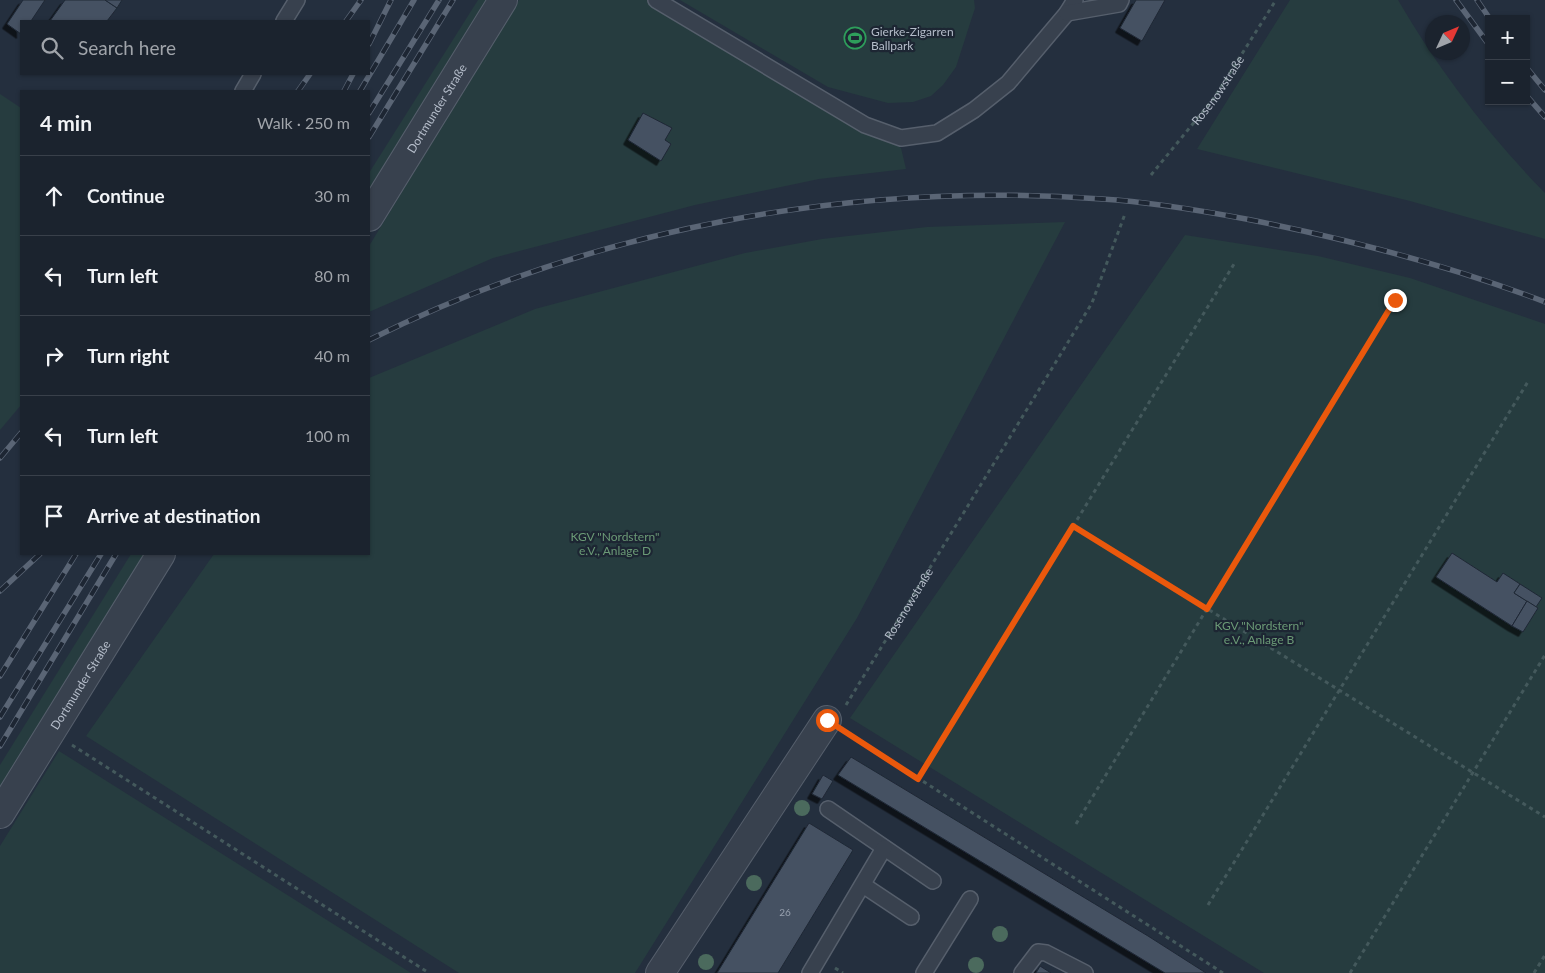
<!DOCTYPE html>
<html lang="en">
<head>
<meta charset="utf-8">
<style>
	:root { --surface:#1b232e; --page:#282f3a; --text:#f1f3f6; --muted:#a0a4aa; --line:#39404a }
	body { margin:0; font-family:Lato,sans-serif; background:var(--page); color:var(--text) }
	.controls { position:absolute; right:15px; top:15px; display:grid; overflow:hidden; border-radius:0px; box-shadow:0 1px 4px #0004 }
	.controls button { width:45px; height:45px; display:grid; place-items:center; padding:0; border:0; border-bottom:1px solid var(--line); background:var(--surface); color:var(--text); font:25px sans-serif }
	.compass { position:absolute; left:1425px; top:15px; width:45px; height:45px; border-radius:50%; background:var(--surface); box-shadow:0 1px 4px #0004; rotate:46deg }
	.stop { position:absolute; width:15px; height:15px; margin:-11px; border:4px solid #ea580c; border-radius:50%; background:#fff }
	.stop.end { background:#ea580c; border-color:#fff; box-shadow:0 1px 5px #0008 }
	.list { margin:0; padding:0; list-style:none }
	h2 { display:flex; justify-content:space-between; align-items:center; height:65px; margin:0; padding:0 20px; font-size:21px }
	h2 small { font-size:16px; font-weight:400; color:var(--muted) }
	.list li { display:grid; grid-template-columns:32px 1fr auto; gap:15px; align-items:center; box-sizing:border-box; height:80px; padding:0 20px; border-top:1px solid var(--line) }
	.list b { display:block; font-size:19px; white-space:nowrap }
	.list em { font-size:16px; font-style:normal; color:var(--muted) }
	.icon { flex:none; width:28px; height:28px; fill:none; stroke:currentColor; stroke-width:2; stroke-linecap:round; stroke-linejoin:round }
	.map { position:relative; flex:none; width:1545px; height:973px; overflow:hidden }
	.search { position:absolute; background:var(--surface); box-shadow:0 1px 4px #0004; left:20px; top:20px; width:350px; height:55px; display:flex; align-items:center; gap:12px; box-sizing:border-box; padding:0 18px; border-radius:0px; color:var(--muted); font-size:19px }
	.panel { position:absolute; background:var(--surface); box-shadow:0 1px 4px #0004; left:20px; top:90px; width:350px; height:465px; border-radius:0px }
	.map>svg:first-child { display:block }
	.green { fill:#263c3f; fill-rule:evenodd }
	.building { fill:#455162; stroke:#1f2835; filter:url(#shadow) }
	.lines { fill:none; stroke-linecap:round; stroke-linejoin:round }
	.service-casing { stroke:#565f6c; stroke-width:18 }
	.minor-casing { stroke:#565f6c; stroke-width:30 }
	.path { stroke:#44595c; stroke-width:3; stroke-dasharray:4 4; stroke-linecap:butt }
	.service { stroke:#38414e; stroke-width:15 }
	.minor { stroke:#38414e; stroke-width:28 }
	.rail-casing { stroke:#5a6575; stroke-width:5.5 }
	.rail { stroke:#1d2633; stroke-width:4; stroke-dasharray:11; stroke-linecap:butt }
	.tree { fill:#4b6a5d }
	.route { stroke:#ea580c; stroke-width:6 }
	.labels { text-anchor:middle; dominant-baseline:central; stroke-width:4.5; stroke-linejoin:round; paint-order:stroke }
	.number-label { font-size:10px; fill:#98a1af }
	.poi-label { font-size:12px; fill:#b4bcc9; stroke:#1d2633; text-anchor:start }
	.street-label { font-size:12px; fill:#b4bcc9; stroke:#1d2633 }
	.park-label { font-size:12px; fill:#6b9a76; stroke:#1d2633 }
</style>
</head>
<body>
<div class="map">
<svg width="1545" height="973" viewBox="0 0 1545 973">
	<defs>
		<filter id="shadow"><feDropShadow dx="-4.5" dy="4.5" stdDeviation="0" flood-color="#0009"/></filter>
	</defs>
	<rect width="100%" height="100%" fill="#242f3e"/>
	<g class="green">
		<polygon points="478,0 486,0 369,189 369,173"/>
		<path d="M519,0H650L901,148L906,169L819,179L695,205L493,258L369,312V246ZM643,113L672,128L665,140L671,144L661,161L628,140Z"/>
		<polygon points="680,0 974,0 975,8 956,67 943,85 931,96 913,102 888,103 828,87"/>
		<path d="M1290,0H1398C1438,69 1489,136 1545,193V239L1410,201L1197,149Z"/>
		<polygon points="0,94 21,108 21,405 0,430"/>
		<polygon points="1065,222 857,618 635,973 459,973 86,736 214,554 369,554 369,378 535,309 745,253 822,239 927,227"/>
		<polygon points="1185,235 1318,256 1410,278 1545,324 1545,973 1264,973 850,718"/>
		<polygon points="131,554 144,554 0,789 0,765"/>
		<polygon points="59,751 411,973 0,973 0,846"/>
	</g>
	<g class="building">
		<polygon points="23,0 45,0 31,21 21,21 21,34 7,24"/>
		<polygon points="65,0 105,0 117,8 107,21 50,21"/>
		<polygon points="105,0 122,0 117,8"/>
		<polygon points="1136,0 1165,0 1142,41 1120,28"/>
		<polygon points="643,113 672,128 665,140 671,144 661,161 628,140"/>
		<polygon points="1452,553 1497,582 1503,573 1520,584 1514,593 1527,601 1512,626 1436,577"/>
		<polygon points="1520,584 1542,598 1536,607 1514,593"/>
		<polygon points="1527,601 1538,608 1523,632 1512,626"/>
		<polygon points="851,757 1148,936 1206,973 1165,973 838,775"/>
		<polygon points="823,775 833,781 822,799 812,794"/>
		<polygon points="809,823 853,850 778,973 717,973"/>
		<polygon points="1040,966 1051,973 1036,973"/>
	</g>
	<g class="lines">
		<g class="service-casing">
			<g id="service">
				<polyline points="656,0 865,125 901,138 937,133 974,110 1008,83 1067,13 1075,0"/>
				<polyline points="1067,13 1119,4 1121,0"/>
				<polyline points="284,21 297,0"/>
				<polyline points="243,91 253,74"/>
				<polyline points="828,809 933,881"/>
				<polyline points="863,885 911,917"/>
				<polyline points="810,973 884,848"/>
				<polyline points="924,973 970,899"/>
				<polyline points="1022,973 1038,952 1046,953 1085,973"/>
			</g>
		</g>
		<g class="minor-casing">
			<g id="minor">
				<path id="s3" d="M369,217L503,0"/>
				<path id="s4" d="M0,814L161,554"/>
				<polyline points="660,973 827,720"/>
			</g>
		</g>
		<g class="path">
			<path id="s1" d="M1151,175L1214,98L1276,0"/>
			<polyline points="1073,526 1545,817"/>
			<path id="s2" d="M846,705L1092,303L1125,214"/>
			<polyline points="849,734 1223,973"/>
			<polyline points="72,745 429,973"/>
			<polyline points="918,779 1234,264"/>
			<polyline points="1076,824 1395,300"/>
			<polyline points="1208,905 1529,380"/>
			<polyline points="835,968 843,973"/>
			<polyline points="1350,973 1545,655"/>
			<polyline points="1534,973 1545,955"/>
		</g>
		<use href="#service" class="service"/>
		<use href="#minor" class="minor"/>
		<g class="rail-casing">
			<g id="rail">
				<polyline points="1456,0 1489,45"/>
				<polyline points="1477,0 1490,19"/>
				<polyline points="346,21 361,0"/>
				<polyline points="369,44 391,0"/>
				<polyline points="1526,67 1545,90"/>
				<polyline points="298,91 310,74"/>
				<polyline points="344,91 353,74"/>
				<polyline points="360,91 414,0"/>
				<polyline points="1526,95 1545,117"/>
				<polyline points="369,113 439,0"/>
				<polyline points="369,137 453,0"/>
				<path d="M369,340C594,228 851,181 1102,199C1150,202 1198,210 1246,219C1348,239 1448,265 1545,302"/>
				<polyline points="0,458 21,433"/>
				<polyline points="0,591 40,554"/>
				<polyline points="0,676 76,554"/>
				<polyline points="0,717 101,554"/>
				<polyline points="0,746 116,554"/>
			</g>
		</g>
		<use href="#rail" class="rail"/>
	</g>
	<g class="tree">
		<circle cx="802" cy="808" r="8"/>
		<circle cx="754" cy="883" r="8"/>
		<circle cx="1000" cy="934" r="8"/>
		<circle cx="706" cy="962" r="8"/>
		<circle cx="976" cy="965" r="8"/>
	</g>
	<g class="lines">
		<polyline class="route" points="827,720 918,779 1073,526 1207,609 1395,300"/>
	</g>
	<defs>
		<g id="stadium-ring" transform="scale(1.125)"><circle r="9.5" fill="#1d2633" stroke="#2e9e5b" stroke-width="1.5"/><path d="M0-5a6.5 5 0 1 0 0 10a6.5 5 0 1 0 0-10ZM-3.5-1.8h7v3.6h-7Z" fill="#2e9e5b"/></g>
	</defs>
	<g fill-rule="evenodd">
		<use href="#stadium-ring" x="855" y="38"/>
	</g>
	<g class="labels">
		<g class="number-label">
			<text x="785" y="912">26</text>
		</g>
		<g class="poi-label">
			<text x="871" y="31">Gierke-Zigarren<tspan x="871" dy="14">Ballpark</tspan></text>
		</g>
		<g class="street-label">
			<text stroke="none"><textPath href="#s1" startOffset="108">Rosenowstraße</textPath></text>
			<text stroke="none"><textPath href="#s3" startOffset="128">Dortmunder Straße</textPath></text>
			<text stroke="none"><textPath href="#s2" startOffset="119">Rosenowstraße</textPath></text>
			<text stroke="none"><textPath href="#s4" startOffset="152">Dortmunder Straße</textPath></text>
		</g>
		<g class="park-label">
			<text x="615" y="536">KGV "Nordstern"<tspan x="615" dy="14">e.V., Anlage D</tspan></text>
			<text x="1259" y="625">KGV "Nordstern"<tspan x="1259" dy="14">e.V., Anlage B</tspan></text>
		</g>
	</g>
</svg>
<div class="controls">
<button>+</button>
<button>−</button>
</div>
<svg class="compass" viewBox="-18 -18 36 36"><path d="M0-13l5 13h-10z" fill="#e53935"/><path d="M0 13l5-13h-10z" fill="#a0a4aa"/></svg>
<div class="stop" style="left:827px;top:720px"></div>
<div class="stop end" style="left:1395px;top:300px"></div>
<div class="search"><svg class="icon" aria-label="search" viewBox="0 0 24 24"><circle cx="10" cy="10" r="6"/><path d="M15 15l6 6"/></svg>Search here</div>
<section class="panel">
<h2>4 min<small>Walk · 250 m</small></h2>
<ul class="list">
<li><svg class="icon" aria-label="ahead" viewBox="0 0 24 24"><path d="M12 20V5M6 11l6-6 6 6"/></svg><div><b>Continue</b></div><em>30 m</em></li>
<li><svg class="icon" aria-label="left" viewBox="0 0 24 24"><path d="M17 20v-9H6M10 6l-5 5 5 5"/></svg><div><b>Turn left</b></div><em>80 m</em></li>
<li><svg class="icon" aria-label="right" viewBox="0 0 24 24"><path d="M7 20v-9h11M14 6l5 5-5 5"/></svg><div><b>Turn right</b></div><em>40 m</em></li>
<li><svg class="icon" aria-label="left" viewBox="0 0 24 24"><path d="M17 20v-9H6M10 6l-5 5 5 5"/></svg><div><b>Turn left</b></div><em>100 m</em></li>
<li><svg class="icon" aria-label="arrive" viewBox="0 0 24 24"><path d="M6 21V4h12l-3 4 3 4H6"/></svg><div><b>Arrive at destination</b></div></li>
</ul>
</section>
</div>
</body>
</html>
